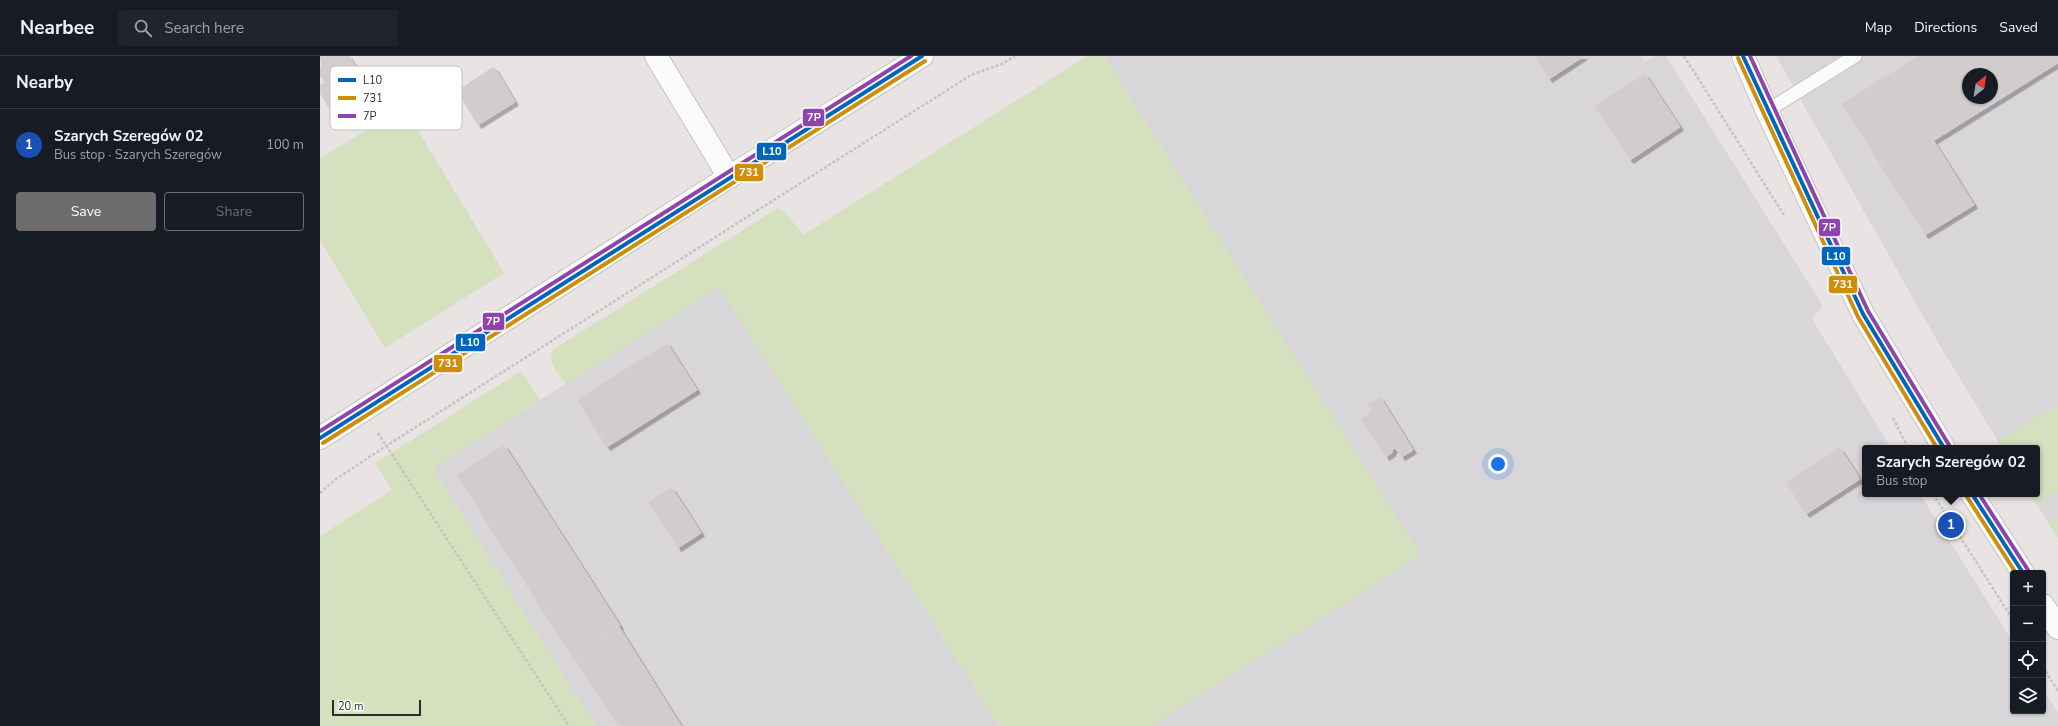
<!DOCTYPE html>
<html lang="en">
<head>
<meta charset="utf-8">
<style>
	:root { --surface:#171b24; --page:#20242c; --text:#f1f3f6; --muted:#9ea1a6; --line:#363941; --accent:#6e6c6c }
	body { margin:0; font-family:"Nunito Sans",sans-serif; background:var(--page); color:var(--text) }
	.controls { position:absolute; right:12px; bottom:12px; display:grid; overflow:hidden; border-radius:4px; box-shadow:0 1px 3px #0004 }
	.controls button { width:36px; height:36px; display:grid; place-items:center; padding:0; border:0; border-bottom:1px solid var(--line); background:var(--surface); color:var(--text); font:20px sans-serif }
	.compass { position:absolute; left:1642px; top:12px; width:36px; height:36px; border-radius:50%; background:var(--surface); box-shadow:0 1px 3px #0004; rotate:30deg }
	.scale { position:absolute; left:12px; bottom:10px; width:89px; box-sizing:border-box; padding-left:4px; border:2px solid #2c2c2c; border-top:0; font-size:11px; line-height:14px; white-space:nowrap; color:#2c2c2c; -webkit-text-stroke:3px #fff; paint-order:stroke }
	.you { position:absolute; left:1178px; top:408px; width:14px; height:14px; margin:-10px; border:3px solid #fff; border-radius:50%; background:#1a73e8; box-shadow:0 0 0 6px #1a73e833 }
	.badge { display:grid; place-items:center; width:26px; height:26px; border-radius:50%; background:var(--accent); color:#fff; font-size:13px; font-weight:700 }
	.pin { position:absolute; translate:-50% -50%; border:2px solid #fff; box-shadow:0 1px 4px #0006 }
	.popup { position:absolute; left:1542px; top:389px; width:178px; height:52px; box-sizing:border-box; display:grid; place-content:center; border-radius:4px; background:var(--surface); filter:drop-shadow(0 1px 3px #0005); font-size:13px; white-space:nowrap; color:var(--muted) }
	.popup b { font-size:15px; color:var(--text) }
	.popup::after { content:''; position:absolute; left:50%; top:100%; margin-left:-8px; border:8px solid transparent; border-top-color:var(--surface) }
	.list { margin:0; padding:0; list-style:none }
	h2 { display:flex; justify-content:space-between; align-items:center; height:52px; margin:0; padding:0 16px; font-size:17px }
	h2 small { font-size:13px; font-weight:400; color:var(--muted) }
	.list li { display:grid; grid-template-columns:26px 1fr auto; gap:12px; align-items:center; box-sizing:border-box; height:72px; padding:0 16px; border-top:1px solid var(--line) }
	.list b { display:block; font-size:15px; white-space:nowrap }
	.list p { margin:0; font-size:13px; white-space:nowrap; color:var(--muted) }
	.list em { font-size:13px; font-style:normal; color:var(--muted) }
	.actions { display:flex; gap:8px; padding:12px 16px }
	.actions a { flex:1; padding:9px 0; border:1px solid var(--accent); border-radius:4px; text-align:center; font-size:14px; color:var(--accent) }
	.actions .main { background:var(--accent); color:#fff }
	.icon { flex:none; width:22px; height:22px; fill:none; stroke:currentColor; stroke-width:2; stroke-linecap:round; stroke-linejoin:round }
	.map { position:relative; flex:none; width:1738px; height:670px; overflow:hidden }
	header { display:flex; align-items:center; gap:24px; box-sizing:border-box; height:56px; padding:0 20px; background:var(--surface); border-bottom:1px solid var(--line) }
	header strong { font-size:19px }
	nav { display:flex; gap:22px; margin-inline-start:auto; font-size:14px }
	.search { width:280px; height:36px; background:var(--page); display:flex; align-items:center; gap:10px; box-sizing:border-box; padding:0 14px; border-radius:4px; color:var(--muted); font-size:15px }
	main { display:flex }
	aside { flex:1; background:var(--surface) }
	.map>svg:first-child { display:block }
	.industrial { fill:#d9d6d9; fill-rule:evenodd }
	.green { fill:#d5e0bf }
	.building { fill:#d1cdcc; stroke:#d4d0cf; fill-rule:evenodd; filter:url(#shadow) }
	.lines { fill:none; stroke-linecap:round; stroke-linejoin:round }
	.lane-casing { stroke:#c4c2c3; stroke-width:15 }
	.street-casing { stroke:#c4c2c3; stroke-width:24 }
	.secondary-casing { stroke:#c4c2c3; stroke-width:24 }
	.path { stroke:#c4c4c3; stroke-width:2.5; stroke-dasharray:3 2; stroke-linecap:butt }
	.lane { stroke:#fcfbfb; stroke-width:13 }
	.street { stroke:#fcfbfb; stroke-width:22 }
	.secondary { stroke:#fcfbfb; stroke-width:22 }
	.bus-1-casing { stroke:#fff; stroke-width:7 }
	.bus-2-casing { stroke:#fff; stroke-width:7 }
	.bus-3-casing { stroke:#fff; stroke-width:7 }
	.bus-1 { stroke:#0065bd; stroke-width:4 }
	.bus-2 { stroke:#ce8e09; stroke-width:4 }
	.bus-3 { stroke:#8e44ad; stroke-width:4 }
	.key { fill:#fff; stroke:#c0c0c0; stroke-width:1 }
	.key-label { font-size:11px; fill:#2c2c2c }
	.line-badge { stroke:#fff; stroke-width:1.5 }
	.badge-label { font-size:11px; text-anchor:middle; font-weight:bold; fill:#fff }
</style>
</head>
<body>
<header>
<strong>Nearbee</strong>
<div class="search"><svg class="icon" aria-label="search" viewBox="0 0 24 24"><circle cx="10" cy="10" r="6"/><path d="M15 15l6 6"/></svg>Search here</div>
<nav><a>Map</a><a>Directions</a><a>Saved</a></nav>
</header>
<main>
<aside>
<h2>Nearby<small></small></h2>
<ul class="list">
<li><span class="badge" style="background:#1a4fb4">1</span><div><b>Szarych Szeregów 02</b><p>Bus stop · Szarych Szeregów</p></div><em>100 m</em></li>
</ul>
<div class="actions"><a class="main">Save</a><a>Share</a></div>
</aside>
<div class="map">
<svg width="1738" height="670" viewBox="0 0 1738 670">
	<defs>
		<filter id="shadow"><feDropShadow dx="3.5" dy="3.5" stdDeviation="0" flood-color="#0004"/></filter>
	</defs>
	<rect width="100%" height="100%" fill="#e9e4e3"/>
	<g class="industrial">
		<polygon points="784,0 1321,0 1324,6 1335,0 1346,0 1503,250 1492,263 1571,392 1545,392 1545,438 1600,438 1693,586 1693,655 1723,655 1723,633 1738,657 1738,670 831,670 1100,499"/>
		<path d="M1456,0H1738V482L1710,438H1717V392H1682L1619,288ZM1648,18H1672V42H1648Z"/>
		<polygon points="399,231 679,670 275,670 113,412"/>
	</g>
	<g class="green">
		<path d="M767,0H784L1101,499L831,670H679L399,232L246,328C239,318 225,305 234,293L458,152L465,156L483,179Z"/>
		<polygon points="84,51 184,217 65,292 0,184 0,102"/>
		<polygon points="201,315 220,344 113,412 275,670 0,670 0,480 72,434 55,407"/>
		<polygon points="1738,348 1738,435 1717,449 1710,438 1717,438 1717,392 1682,392 1678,385"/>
		<polygon points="1738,460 1738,482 1729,466"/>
	</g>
	<g class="building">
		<polygon points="0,0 23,0 2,11"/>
		<polygon points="23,0 29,0 56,46 26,63 19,51 11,55 0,37 0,29 5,26 0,19 0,12"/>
		<polygon points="1214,0 1264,0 1229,23"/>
		<path d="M1599,0H1738V7L1613,85L1571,17ZM1648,18H1672V42H1648Z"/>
		<polygon points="174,11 195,46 158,69 137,35"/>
		<polygon points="1571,17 1654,149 1605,179 1522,48"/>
		<polygon points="1325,18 1360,71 1310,104 1275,50"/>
		<polygon points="347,287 377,334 287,391 257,344"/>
		<polygon points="1060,341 1093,394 1082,401 1075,392 1072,395 1073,396 1066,401 1041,363 1052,356 1048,348"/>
		<polygon points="184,389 300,570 252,601 137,419"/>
		<polygon points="1520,392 1540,423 1486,458 1466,426"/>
		<polygon points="352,432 381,477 358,492 329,446"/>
		<polygon points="299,571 361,670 298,670 253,600"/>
	</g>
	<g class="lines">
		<g class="lane-casing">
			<polyline id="lane" points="1447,55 1535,0"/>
		</g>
		<g class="street-casing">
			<polyline id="street" points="336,0 409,121"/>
		</g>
		<g class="secondary-casing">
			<g id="secondary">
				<polyline points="1423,0 1447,55 1543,258 1624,392"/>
				<polyline points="0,382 409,121 602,0"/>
				<polyline points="1652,438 1703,517"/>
				<polyline points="1723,549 1738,572"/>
			</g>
		</g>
		<g class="path">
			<polyline points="1364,0 1464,159"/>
			<polyline points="1573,362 1588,392"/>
			<polyline points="58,377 249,670"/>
			<polyline points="0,437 16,423 66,390 651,19 682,8 695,0"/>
			<polyline points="1613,438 1693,564"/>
			<polyline points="1723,611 1738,635"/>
		</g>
		<use href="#lane" class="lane"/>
		<use href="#street" class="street"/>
		<use href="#secondary" class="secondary"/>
		<g class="bus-1-casing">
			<g id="bus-1">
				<polyline points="1423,0 1543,258 1624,392"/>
				<polyline points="0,382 602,0"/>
				<polyline points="1652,438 1703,517"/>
			</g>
		</g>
		<g class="bus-2-casing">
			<g id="bus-2">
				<polyline points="1418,2 1538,261 1617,392"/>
				<polyline points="3,387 605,5"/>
				<polyline points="1647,441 1696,517"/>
			</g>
		</g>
		<g class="bus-3-casing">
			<g id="bus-3">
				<polyline points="1430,0 1548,255 1629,389"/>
				<polyline points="0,375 591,0"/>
				<polyline points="1659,438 1708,514"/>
			</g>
		</g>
		<use href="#bus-1" class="bus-1"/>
		<use href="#bus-2" class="bus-2"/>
		<use href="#bus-3" class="bus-3"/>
	</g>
	<rect x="10" y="10" width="132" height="64" rx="6" class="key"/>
	<rect x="18" y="22" width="18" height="4" fill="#0065bd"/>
	<rect x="18" y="40" width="18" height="4" fill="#ce8e09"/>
	<rect x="18" y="58" width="18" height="4" fill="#8e44ad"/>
	<g class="key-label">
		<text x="43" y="28">L10</text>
		<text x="43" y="46">731</text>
		<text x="43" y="64">7P</text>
	</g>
	<g class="line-badge">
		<rect x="482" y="52" width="23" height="19" rx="4" fill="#8e44ad"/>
		<rect x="436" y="86" width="31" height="19" rx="4" fill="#0065bd"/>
		<rect x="414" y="107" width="30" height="19" rx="4" fill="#ce8e09"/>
		<rect x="1498" y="162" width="23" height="19" rx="4" fill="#8e44ad"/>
		<rect x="1501" y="190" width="30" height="20" rx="4" fill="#0065bd"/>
		<rect x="1508" y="219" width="30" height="19" rx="4" fill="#ce8e09"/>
		<rect x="162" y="256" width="23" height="19" rx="4" fill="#8e44ad"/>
		<rect x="135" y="277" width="31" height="19" rx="4" fill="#0065bd"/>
		<rect x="113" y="298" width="30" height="19" rx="4" fill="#ce8e09"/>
	</g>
	<g class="badge-label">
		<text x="494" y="65">7P</text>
		<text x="452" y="99">L10</text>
		<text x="429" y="120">731</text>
		<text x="1509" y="175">7P</text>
		<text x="1516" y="204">L10</text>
		<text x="1523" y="232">731</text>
		<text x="173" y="269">7P</text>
		<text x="150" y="290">L10</text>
		<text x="128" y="311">731</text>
	</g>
</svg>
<div class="controls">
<button>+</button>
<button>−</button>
<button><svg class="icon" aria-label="locate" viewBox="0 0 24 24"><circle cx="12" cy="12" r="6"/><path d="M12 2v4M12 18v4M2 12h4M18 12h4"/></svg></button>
<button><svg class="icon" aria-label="layers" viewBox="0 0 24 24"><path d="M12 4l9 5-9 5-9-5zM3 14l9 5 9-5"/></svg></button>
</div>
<svg class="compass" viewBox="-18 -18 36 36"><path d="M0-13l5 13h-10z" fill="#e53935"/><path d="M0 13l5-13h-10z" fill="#9ea1a6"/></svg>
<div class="scale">20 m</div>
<div class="you"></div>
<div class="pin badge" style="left:1631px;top:469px;background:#1a4fb4">1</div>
<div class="popup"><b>Szarych Szeregów 02</b>Bus stop</div>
</div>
</main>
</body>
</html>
